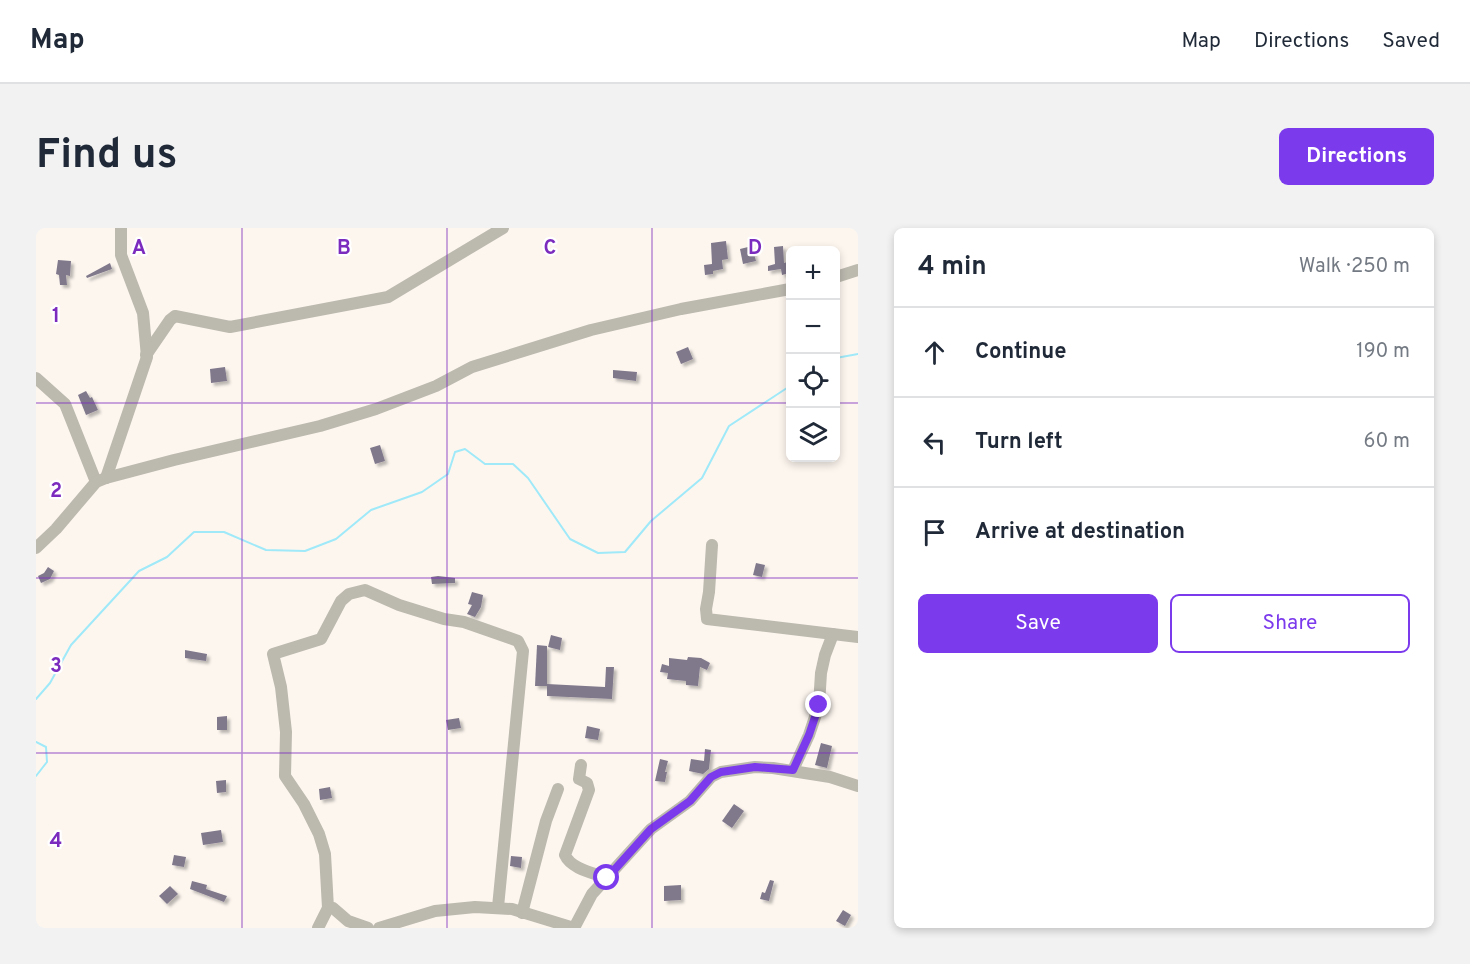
<!DOCTYPE html>
<html lang="en">
<head>
<meta charset="utf-8">
<style>
	:root { --surface:#fff; --page:#f2f2f3; --text:#1f2937; --muted:#747a83; --line:#e0e1e3; --accent:#7c3aed }
	body { margin:0; font-family:Overpass,sans-serif; background:var(--page); color:var(--text) }
	.controls { position:absolute; right:18px; top:18px; display:grid; overflow:hidden; border-radius:9px; box-shadow:0 3px 9px #0003 }
	.controls button { width:54px; height:54px; display:grid; place-items:center; padding:0; border:0; border-bottom:2px solid var(--line); background:var(--surface); color:var(--text); font:30px sans-serif }
	.stop { position:absolute; width:18px; height:18px; margin:-14px; border:4px solid #7c3aed; border-radius:50%; background:#fff }
	.stop.end { background:#7c3aed; border-color:#fff; box-shadow:0 2px 6px #0008 }
	.list { margin:0; padding:0; list-style:none }
	h2 { display:flex; justify-content:space-between; align-items:center; height:78px; margin:0; padding:0 24px; font-size:26px }
	h2 small { font-size:20px; font-weight:400; color:var(--muted) }
	.list li { display:grid; grid-template-columns:39px 1fr auto; gap:18px; align-items:center; box-sizing:border-box; height:90px; padding:0 24px; border-top:2px solid var(--line) }
	.list b { display:block; font-size:22px; white-space:nowrap }
	.list em { font-size:20px; font-style:normal; color:var(--muted) }
	.actions { display:flex; gap:12px; padding:18px 24px }
	.actions a { flex:1; padding:14px 0; border:2px solid var(--accent); border-radius:9px; text-align:center; font-size:21px; color:var(--accent) }
	.actions .main { background:var(--accent); color:#fff }
	.icon { flex:none; width:33px; height:33px; fill:none; stroke:currentColor; stroke-width:2; stroke-linecap:round; stroke-linejoin:round }
	.map { position:relative; flex:none; width:822px; height:700px; overflow:hidden; border-radius:9px }
	header { display:flex; align-items:center; gap:36px; box-sizing:border-box; height:84px; padding:0 30px; background:var(--surface); border-bottom:2px solid var(--line) }
	header strong { font-size:28px }
	nav { display:flex; gap:33px; margin-inline-start:auto; font-size:21px }
	.intro { display:flex; align-items:center; justify-content:space-between; box-sizing:border-box; height:144px; padding:0 36px }
	h1 { margin:0; font-size:42px }
	.button { padding:15px 27px; border-radius:9px; background:var(--accent); color:#fff; font-size:21px; font-weight:700 }
	main { display:flex; gap:36px; padding:0 36px }
	aside { flex:1; background:var(--surface); border-radius:9px; box-shadow:0 3px 9px #0003 }
	.map>svg:first-child { display:block }
	.lines { fill:none; stroke-linecap:round; stroke-linejoin:round }
	.stream { stroke:#9fe9f9; stroke-width:2 }
	.building { fill:#80798c; filter:url(#shadow) }
	.minor { stroke:#bcb9af; stroke-width:12 }
	.route { stroke:#7c3aed; stroke-width:8 }
	.grid { fill:none; stroke:#7b2cbf; stroke-width:1.5; stroke-opacity:0.55 }
	.grid-label { font-size:20px; text-anchor:middle; font-weight:bold; fill:#7b2cbf; stroke:#fff; stroke-width:4.5; stroke-linejoin:round; paint-order:stroke }
</style>
</head>
<body>
<header>
<strong>Map</strong>
<nav><a>Map</a><a>Directions</a><a>Saved</a></nav>
</header>
<div class="intro"><h1>Find us</h1><a class="button">Directions</a></div>
<main>
<div class="map">
<svg width="822" height="700" viewBox="0 0 822 700">
	<defs>
		<filter id="shadow"><feDropShadow dx="3" dy="3" stdDeviation="1.5" flood-color="#0004"/></filter>
	</defs>
	<rect width="100%" height="100%" fill="#fdf6ef"/>
	<g class="lines">
		<g class="stream">
			<polyline points="800,130 822,126"/>
			<polyline points="0,471 14,455 35,417 103,343 131,329 158,304 188,304 230,322 269,323 300,311 335,282 386,264 412,246 419,224 429,221 449,236 477,236 492,250 534,311 562,325 589,324 615,293 666,250 693,198 754,158"/>
			<polyline points="0,514 10,519 11,534 0,548"/>
		</g>
	</g>
	<g class="building">
		<polygon points="690,13 692,31 686,32 687,41 677,43 677,46 669,47 668,37 676,36 675,15"/>
		<polygon points="716,18 720,33 707,36 704,21"/>
		<polygon points="747,18 748,35 751,34 753,45 746,47 745,41 732,43 732,38 739,36 738,19"/>
		<polygon points="22,32 35,33 34,48 30,47 31,57 24,57 23,47 20,46"/>
		<polygon points="74,35 76,41 51,50 50,48"/>
		<polygon points="652,119 657,131 645,136 640,124"/>
		<polygon points="189,139 191,153 175,155 174,141"/>
		<polygon points="577,142 601,144 600,153 577,150"/>
		<polygon points="50,163 54,170 56,169 62,182 50,187 42,167"/>
		<polygon points="344,217 349,233 339,236 334,220"/>
		<polygon points="720,335 729,337 726,349 717,347"/>
		<polygon points="12,339 18,343 14,351 5,355 2,348 8,345"/>
		<polygon points="402,348 419,350 419,355 396,356 395,349"/>
		<polygon points="436,364 447,367 445,379 439,389 431,386 436,377 432,376"/>
		<polygon points="515,407 526,410 524,422 512,419"/>
		<polygon points="501,417 511,418 511,458 499,458"/>
		<polygon points="149,422 171,426 170,433 149,430"/>
		<polygon points="652,429 665,430 674,435 671,442 664,439 662,458 650,457 650,453 631,451 632,445 624,444 626,436 633,438 633,430 651,432"/>
		<polygon points="570,439 578,439 576,471 511,468 511,456 569,459"/>
		<polygon points="191,488 191,502 181,502 181,489"/>
		<polygon points="423,490 425,500 412,502 410,492"/>
		<polygon points="551,498 564,501 562,512 549,510"/>
		<polygon points="785,515 796,518 791,540 779,537"/>
		<polygon points="669,521 675,522 673,541 667,546 653,543 655,531 668,533"/>
		<polygon points="624,531 632,533 629,544 631,544 629,554 619,553"/>
		<polygon points="190,552 190,564 181,565 180,553"/>
		<polygon points="294,559 296,570 284,572 283,561"/>
		<polygon points="698,576 708,583 696,600 686,593"/>
		<polygon points="185,602 187,614 167,617 165,605"/>
		<polygon points="138,627 150,629 148,639 136,637"/>
		<polygon points="475,628 486,629 485,640 474,638"/>
		<polygon points="734,652 738,653 733,673 724,671 726,664 729,665"/>
		<polygon points="156,653 171,657 170,661 191,668 188,674 154,661"/>
		<polygon points="645,657 645,672 628,673 628,658"/>
		<polygon points="134,658 142,666 131,676 123,668"/>
		<polygon points="807,682 815,687 809,698 800,693"/>
	</g>
	<g class="lines">
		<g class="minor">
			<polyline points="800,49 822,42"/>
			<polyline points="110,127 134,92 139,88 194,99 352,69 467,0"/>
			<polyline points="0,150 29,176 60,254"/>
			<polyline points="70,250 111,129 107,85 85,27 85,0"/>
			<polyline points="676,317 673,364 670,381 671,391 822,409"/>
			<polyline points="0,320 20,301 60,254 70,250 138,232 284,198 340,181 400,158 436,139 555,102 645,81 754,61"/>
			<path d="M545,537L543,551L551,555L553,562L529,627C535,641 558,645 571,650"/>
			<polyline points="757,542 773,507 783,477 785,445 789,427 797,406"/>
			<polyline points="292,680 297,680 312,693 332,700"/>
			<polyline points="486,685 510,593 522,561"/>
			<polyline points="282,700 292,680 289,626 283,606 268,576 249,548 250,504 245,459 237,426 285,411 305,373 313,366 329,362 363,377 408,391 428,394 482,413 487,423 462,679"/>
			<polyline points="343,700 399,683 439,679 476,681 538,700"/>
			<polyline points="538,700 556,666 615,601 654,573 675,549 685,544 719,539 737,540 794,549 822,558"/>
		</g>
	</g>
	<g class="lines">
		<polyline class="route" points="571,650 615,601 654,573 675,549 685,544 719,539 757,542 773,507 783,477"/>
	</g>
	<path class="grid" d="M206,0V700M411,0V700M616,0V700M0,175H754M800,175H822M0,350H822M0,525H822"/>
	<g class="grid-label">
		<text x="103" y="26">A</text>
		<text x="308" y="26">B</text>
		<text x="514" y="26">C</text>
		<text x="719" y="26">D</text>
		<text x="20" y="94">1</text>
		<text x="20" y="269">2</text>
		<text x="20" y="444">3</text>
		<text x="20" y="619">4</text>
	</g>
</svg>
<div class="controls">
<button>+</button>
<button>−</button>
<button><svg class="icon" aria-label="locate" viewBox="0 0 24 24"><circle cx="12" cy="12" r="6"/><path d="M12 2v4M12 18v4M2 12h4M18 12h4"/></svg></button>
<button><svg class="icon" aria-label="layers" viewBox="0 0 24 24"><path d="M12 4l9 5-9 5-9-5zM3 14l9 5 9-5"/></svg></button>
</div>
<div class="stop" style="left:571px;top:650px"></div>
<div class="stop end" style="left:783px;top:477px"></div>
</div>
<aside>
<h2>4 min<small>Walk · 250 m</small></h2>
<ul class="list">
<li><svg class="icon" aria-label="ahead" viewBox="0 0 24 24"><path d="M12 20V5M6 11l6-6 6 6"/></svg><div><b>Continue</b></div><em>190 m</em></li>
<li><svg class="icon" aria-label="left" viewBox="0 0 24 24"><path d="M17 20v-9H6M10 6l-5 5 5 5"/></svg><div><b>Turn left</b></div><em>60 m</em></li>
<li><svg class="icon" aria-label="arrive" viewBox="0 0 24 24"><path d="M6 21V4h12l-3 4 3 4H6"/></svg><div><b>Arrive at destination</b></div></li>
</ul>
<div class="actions"><a class="main">Save</a><a>Share</a></div>
</aside>
</main>
</body>
</html>
